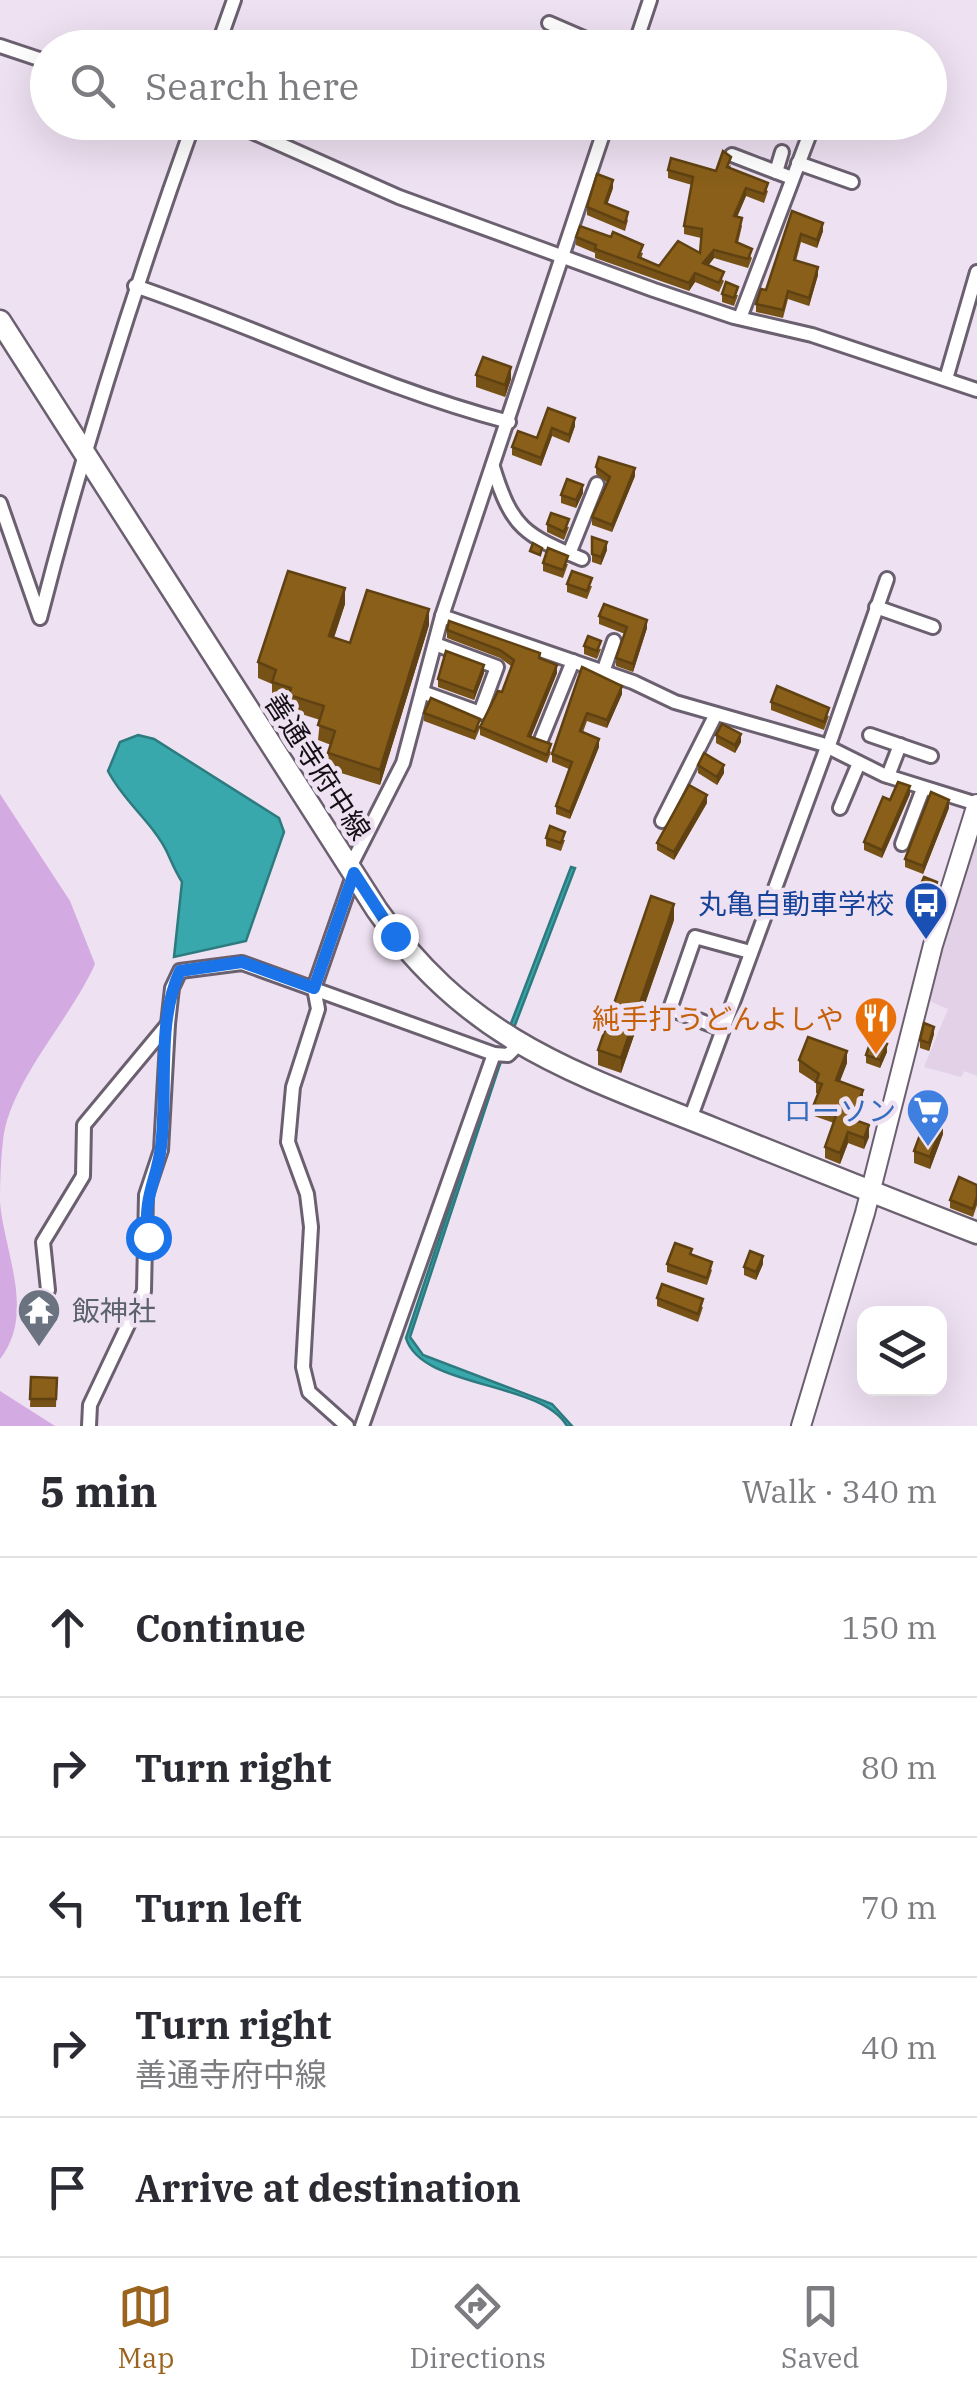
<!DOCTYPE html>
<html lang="en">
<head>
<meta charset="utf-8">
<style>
	:root { --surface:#fff; --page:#f7f7f7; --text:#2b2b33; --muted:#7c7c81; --line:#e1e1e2; --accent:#9b641e }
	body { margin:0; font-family:"IBM Plex Serif","Noto Sans JP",serif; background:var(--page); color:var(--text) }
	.controls { position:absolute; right:30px; bottom:30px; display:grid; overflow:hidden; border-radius:20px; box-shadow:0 10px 40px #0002 }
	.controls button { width:90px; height:90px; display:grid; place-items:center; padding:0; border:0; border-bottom:2px solid var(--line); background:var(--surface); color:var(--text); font:50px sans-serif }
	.stop { position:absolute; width:30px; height:30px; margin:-22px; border:8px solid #1a73e8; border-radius:50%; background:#fff }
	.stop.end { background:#1a73e8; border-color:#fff; box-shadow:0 2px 10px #0008 }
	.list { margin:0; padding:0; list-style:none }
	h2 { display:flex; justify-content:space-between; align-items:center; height:130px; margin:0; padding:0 40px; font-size:42px }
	h2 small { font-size:32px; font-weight:400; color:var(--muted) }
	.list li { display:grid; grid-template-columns:65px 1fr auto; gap:30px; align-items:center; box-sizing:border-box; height:140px; padding:0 40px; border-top:2px solid var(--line) }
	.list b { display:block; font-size:38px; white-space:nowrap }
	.list p { margin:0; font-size:32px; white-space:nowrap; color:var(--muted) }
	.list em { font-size:32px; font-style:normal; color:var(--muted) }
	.icon { flex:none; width:55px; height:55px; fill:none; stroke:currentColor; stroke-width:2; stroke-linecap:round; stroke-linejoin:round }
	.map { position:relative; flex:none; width:977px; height:1426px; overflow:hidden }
	.search { position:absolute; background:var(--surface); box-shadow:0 10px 40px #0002; left:30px; right:30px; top:30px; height:110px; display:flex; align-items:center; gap:25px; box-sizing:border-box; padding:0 35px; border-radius:55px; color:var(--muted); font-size:38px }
	.sheet { height:830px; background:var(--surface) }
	nav { display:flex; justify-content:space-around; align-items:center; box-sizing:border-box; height:140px; border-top:2px solid var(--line); background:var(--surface); font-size:28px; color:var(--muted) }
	nav a { display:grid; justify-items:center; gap:5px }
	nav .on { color:var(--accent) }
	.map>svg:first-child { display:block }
	.built { fill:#e2d1e7 }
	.green { fill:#d4aae2 }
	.water { fill:#38a8ac; stroke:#2d7a7f; stroke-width:2.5 }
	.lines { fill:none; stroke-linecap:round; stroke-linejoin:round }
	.street-casing { stroke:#6b606f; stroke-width:18 }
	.secondary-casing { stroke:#6b606f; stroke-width:22 }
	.primary-casing { stroke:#6b606f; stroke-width:25 }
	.street { stroke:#fff; stroke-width:12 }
	.secondary { stroke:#fff; stroke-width:18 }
	.primary { stroke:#fff; stroke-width:20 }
	.wall { fill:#765216 }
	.shaded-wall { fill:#604212 }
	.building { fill:#895f1a; stroke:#604212; stroke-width:2.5 }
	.route { stroke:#1a73e8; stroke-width:12 }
	.labels { text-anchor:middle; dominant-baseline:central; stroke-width:9; stroke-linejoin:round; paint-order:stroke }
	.street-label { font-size:28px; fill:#130f15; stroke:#eee1f2 }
	.transit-label { font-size:28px; fill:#164399; stroke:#eee1f2; text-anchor:end }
	.food-label { font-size:28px; fill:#c56008; stroke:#eee1f2; text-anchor:end }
	.shop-label { font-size:28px; fill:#366cbe; stroke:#eee1f2; text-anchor:end }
	.worship-label { font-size:28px; fill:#5b616d; stroke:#eee1f2; text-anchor:start }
</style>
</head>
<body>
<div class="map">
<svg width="977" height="1426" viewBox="0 0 977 1426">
	<rect width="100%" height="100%" fill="#eee1f2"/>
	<polygon class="built" points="977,838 977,1076 964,1071 961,1077 924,1067 948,1009 927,1000"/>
	<g class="green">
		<path d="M0,794L70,901L95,964C71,1018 15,1076 4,1133C1,1153 0,1181 0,1202C4,1252 36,1313 0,1359Z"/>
		<polygon points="0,1391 55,1426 0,1426"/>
	</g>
	<g class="water">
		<path d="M138,735L154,739L279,818L284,832L246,941L174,957L182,882C175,871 172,863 167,852C154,824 123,801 108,771L120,742Z"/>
		<path d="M571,867L575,868L499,1067L410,1337L423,1355L552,1404L572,1426H567C540,1380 421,1389 406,1338L510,1026Z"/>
	</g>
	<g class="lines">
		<g class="street-casing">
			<g id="street">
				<polyline points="549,23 607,48"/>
				<polyline points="0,46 48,62"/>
				<polyline points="217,48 234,0"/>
				<polyline points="634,48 650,0"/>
				<polyline points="230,122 399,197 654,290 734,317 812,335 977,390"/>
				<polyline points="732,155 792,178"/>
				<polyline points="798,163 852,182"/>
				<polyline points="776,172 782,152"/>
				<path d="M135,286C261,329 380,388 509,422"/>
				<polyline points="740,318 812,128"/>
				<polyline points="946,379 977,272"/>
				<path d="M493,467C512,529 525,535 582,559"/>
				<path d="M0,503L40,618C83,450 135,286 194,122"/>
				<polyline points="569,554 597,484"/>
				<polyline points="876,607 933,627"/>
				<polyline points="442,616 633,682 675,702 822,744 884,775 977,804"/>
				<polyline points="603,672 614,641"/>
				<polyline points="422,692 480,713 497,667 435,644"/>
				<polyline points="870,735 931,756"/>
				<polyline points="541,740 573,661"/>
				<polyline points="828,748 887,579"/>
				<polyline points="888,776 900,745"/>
				<polyline points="840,808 859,763"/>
				<polyline points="662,821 716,714"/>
				<polyline points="902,844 923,789"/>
				<polyline points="350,867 403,763 442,616 607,122"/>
				<polyline points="722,1029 670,1009 695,937 750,952"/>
				<polyline points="690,1119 827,747"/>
				<polyline points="48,1290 43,1242 83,1176 84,1125 168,1024"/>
				<polyline points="89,1426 90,1405 144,1291 146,1195 161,1150 168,1024 172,988 180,971 242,963 494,1054"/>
				<polyline points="347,1426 309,1392 303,1367 311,1227 307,1194 288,1142 293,1087 318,1009 314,988 354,873"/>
				<polyline points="362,1426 494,1054 508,1055 518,1045"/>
			</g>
		</g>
		<g class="secondary-casing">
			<polyline id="secondary" points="801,1426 865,1213 933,945 977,804"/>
		</g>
		<g class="primary-casing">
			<path id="primary" d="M0,321L377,910C469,1041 575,1073 715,1129C802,1164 889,1199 977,1233"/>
		</g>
		<use href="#street" class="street"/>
		<use href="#secondary" class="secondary"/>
		<use href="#primary" class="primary"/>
	</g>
	<g class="wall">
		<polygon points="631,122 670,122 664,138"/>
		<polygon points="731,165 730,168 768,191 764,203 746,196 737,217 742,226 738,243 752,258 748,268 714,258 708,266 724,281 719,292 695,282 689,291 595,258 595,253 576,245 576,237 643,253 641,259 659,266 700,253 701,238 684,234 684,226 692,185 668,178 668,170 716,171"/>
		<polygon points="613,188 607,204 628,220 625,231 587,215 587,207"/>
		<polygon points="792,211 823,231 817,248 801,242 796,261 818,275 809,306 788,299 783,318 756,312 756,304 766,290"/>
		<polygon points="722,294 738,295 734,306 722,302"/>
		<polygon points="476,375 511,379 505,397 476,387"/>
		<polygon points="548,408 575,426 569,443 552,436 541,466 512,455 512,447 537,438"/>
		<polygon points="596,467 635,476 612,532 592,525 592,517 608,483 596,474"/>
		<polygon points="583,493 576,508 561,503 561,495"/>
		<polygon points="547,524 569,527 564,540 547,532"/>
		<polygon points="592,537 607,550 601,565 592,562"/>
		<polygon points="543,563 568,564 563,578 543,571"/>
		<polygon points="567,584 592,586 587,599 567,592"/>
		<polygon points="345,604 334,638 350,643 429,625 380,785 328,769 328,753 331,745 318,740 320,720 289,710 289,703 272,698 272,684 258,678 258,662"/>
		<polygon points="599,616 647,628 633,672 616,666 616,658 625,634 599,624"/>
		<polygon points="447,630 540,658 557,673 531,737 551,752 547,763 480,735 480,728 475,740 424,721 424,713 480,726 502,692 511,666 500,658 447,638"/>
		<polygon points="584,646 601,649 597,659 584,654"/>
		<polygon points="582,667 622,694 607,728 587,721 583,732 599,747 570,819 556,814 556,806 569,769 552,762 552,754"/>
		<polygon points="484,673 474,700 438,687 438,679"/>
		<polygon points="771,702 829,716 824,730 771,710"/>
		<polygon points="716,735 741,742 735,753 716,743"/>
		<polygon points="698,765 724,773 717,785 698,773"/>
		<polygon points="910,794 882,858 864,850 864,842 890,800"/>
		<polygon points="707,803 674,860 657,850 657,843"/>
		<polygon points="949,808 923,874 905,867 905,859"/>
		<polygon points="546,838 565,840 561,851 546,846"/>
		<polygon points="937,890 932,907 917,901 917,893"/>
		<polygon points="674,920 621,1073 598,1065 598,1050"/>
		<polygon points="934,1034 929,1051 920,1048 920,1040"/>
		<polygon points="887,1052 880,1068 866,1063 866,1055"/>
		<polygon points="799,1060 847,1063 840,1081 863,1102 856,1121 869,1137 864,1149 848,1143 840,1164 825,1158 825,1147 834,1123 814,1116 814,1104 818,1094 816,1093 816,1083 799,1072"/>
		<polygon points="943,1134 930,1169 914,1163 914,1151"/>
		<polygon points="977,1185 977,1205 973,1217 950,1208 950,1200"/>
		<polygon points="692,1255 712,1270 707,1285 667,1272 667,1264"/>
		<polygon points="763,1264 756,1280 744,1275 744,1267"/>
		<polygon points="657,1298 703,1307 698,1322 657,1306"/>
		<polygon points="31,1377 57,1378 56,1407 30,1407"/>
	</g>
	<g class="shaded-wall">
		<polygon points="665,122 670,122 664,138 664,126"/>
		<polygon points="613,180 613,188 605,211 605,203"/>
		<polygon points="746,188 746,196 734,224 734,216"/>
		<polygon points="823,223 823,231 817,248 817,240"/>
		<polygon points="714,250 714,258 703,272 703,263"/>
		<polygon points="818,267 818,275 809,306 809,298"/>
		<polygon points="695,273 695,282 689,291 689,283"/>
		<polygon points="511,367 511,379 505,397 505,385"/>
		<polygon points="575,418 575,426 569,443 569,435"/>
		<polygon points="552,428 552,436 541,466 541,458"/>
		<polygon points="635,468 635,476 612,532 612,525"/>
		<polygon points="583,485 583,493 576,508 576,500"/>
		<polygon points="607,542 607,550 601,565 601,557"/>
		<polygon points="345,588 345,604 329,652 329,636"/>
		<polygon points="429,609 429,625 380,785 380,770"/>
		<polygon points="647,620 647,628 633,672 633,664"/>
		<polygon points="484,665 484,673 474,700 474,692"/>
		<polygon points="557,665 557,673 528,744 528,736"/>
		<polygon points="622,686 622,694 607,728 607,720"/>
		<polygon points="741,734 741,742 735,753 735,745"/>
		<polygon points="599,739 599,747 570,819 570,812"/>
		<polygon points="724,765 724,773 717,785 717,777"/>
		<polygon points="910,786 910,794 882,858 882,850"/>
		<polygon points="707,795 707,803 674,860 674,852"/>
		<polygon points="949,800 949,808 923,874 923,866"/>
		<polygon points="674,904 674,920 621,1073 621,1058"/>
		<polygon points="934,1027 934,1034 929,1051 929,1043"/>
		<polygon points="887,1044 887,1052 880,1068 880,1060"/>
		<polygon points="847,1051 847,1063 836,1091 836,1080"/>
		<polygon points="863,1090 863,1102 852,1130 852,1119"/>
		<polygon points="943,1122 943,1134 930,1169 930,1157"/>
		<polygon points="869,1125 869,1137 864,1149 864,1138"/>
		<polygon points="848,1132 848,1143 840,1164 840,1153"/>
		<polygon points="763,1256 763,1264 756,1280 756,1272"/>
	</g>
	<g class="building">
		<polygon points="723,151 731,157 727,167 768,183 764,194 746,188 734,216 742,218 736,242 752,249 748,259 714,250 703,263 724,272 719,283 695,273 689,283 595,249 596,245 576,237 580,226 611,237 613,232 643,245 638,257 659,266 678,241 700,253 702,229 684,226 693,177 668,170 671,158 716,171"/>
		<polygon points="597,174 613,180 605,203 628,212 625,223 587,207"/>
		<polygon points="792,211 823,223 817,240 801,234 794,260 818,267 809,298 788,291 783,310 756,304 761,289 766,290"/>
		<polygon points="726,282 738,287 734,298 722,294"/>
		<polygon points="483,357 511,367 505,385 476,375"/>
		<polygon points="548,408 575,418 569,435 552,428 541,458 512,447 518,431 537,438"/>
		<polygon points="599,457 635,468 612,525 592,517 610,477 596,467"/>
		<polygon points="567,479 583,485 576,500 561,495"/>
		<polygon points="551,513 569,519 564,532 547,524"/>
		<polygon points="592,537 607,542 601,557 592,554"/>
		<polygon points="533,543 542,548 540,555 530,551"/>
		<polygon points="548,548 568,556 563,570 543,563"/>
		<polygon points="288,571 345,588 329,636 350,643 367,590 429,609 380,770 328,753 335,731 318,725 324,706 289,695 291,688 272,682 276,670 258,662"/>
		<polygon points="572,571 592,578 587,591 567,584"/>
		<polygon points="604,604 647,620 633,664 616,658 627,627 599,616"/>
		<polygon points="449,621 540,653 539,658 557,665 528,736 551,744 547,755 480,727 498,691 502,692 514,660 500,650 447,630"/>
		<polygon points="588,636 601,641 597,651 584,646"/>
		<polygon points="446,651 484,665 474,692 438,679"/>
		<polygon points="582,667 622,686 607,720 587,713 580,731 599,739 570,812 556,806 572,762 552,754"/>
		<polygon points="777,686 829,708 824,722 771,702"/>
		<polygon points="431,698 480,719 475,732 424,713"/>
		<polygon points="722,724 741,734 735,745 716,735"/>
		<polygon points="704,753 724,765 717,777 698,765"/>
		<polygon points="898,782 910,786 882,850 864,842 883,797 890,800"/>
		<polygon points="689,785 707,795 674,852 657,843"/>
		<polygon points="931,792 949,800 923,866 905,859"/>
		<polygon points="550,826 565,832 561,843 546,838"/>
		<polygon points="924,877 937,882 932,899 917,893"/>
		<polygon points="651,896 674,904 621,1058 598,1050"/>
		<polygon points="924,1023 934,1027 929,1043 920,1040"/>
		<polygon points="808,1037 847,1051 836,1080 863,1090 852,1119 869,1125 864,1138 848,1132 840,1153 825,1147 837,1113 814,1104 822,1084 816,1082 819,1074 799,1060"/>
		<polygon points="872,1038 887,1044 880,1060 866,1055"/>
		<polygon points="927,1116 943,1122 930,1157 914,1151"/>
		<polygon points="959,1177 977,1185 977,1197 973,1209 950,1200"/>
		<polygon points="675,1243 692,1249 690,1254 712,1262 707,1278 667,1264"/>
		<polygon points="750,1251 763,1256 756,1272 744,1267"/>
		<polygon points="662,1284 703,1299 698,1314 657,1298"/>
		<polygon points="31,1377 57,1378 56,1399 30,1399"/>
	</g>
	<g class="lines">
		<path class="route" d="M148,1237C143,1196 156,1183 161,1147C168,1090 156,1023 180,971L242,962L314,988L354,873L395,936"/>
	</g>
	<defs>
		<g id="bus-pin" transform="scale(2.25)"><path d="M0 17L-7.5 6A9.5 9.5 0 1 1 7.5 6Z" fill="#1a4fb4" stroke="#eee1f2"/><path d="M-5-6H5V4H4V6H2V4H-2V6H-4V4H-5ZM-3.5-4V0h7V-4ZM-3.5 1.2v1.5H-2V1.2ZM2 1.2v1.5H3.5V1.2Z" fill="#fff"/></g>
		<g id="restaurant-pin" transform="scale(2.25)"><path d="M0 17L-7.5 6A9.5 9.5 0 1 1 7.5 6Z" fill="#e8710a" stroke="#eee1f2"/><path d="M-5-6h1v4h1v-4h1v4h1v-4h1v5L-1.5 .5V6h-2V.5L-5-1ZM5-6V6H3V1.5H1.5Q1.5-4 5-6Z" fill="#fff"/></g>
		<g id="supermarket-pin" transform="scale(2.25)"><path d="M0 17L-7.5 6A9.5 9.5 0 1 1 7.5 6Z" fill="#3f7fe0" stroke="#eee1f2"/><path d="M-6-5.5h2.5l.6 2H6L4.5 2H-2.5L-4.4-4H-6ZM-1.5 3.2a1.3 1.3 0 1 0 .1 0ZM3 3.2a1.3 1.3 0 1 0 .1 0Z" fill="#fff"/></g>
		<g id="temple-pin" transform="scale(2.25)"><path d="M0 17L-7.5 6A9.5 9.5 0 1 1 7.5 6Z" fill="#6b7280" stroke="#eee1f2"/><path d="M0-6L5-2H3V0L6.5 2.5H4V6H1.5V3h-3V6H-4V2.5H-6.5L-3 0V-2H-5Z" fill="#fff"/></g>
	</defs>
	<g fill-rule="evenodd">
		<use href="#bus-pin" x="926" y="903"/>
		<use href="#restaurant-pin" x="876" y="1018"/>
		<use href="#supermarket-pin" x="928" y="1110"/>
		<use href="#temple-pin" x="39" y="1310"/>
	</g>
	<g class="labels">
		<g class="street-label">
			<text transform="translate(318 766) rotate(57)">善通寺府中線</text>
		</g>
		<g class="transit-label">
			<text x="894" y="903">丸亀自動車学校</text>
		</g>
		<g class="food-label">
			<text x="844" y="1018">純手打うどんよしや</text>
		</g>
		<g class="shop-label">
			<text x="896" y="1110">ローソン</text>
		</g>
		<g class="worship-label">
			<text x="72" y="1310">飯神社</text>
		</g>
	</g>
</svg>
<div class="controls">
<button><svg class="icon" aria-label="layers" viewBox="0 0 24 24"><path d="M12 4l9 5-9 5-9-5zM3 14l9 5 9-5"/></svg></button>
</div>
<div class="stop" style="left:148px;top:1237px"></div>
<div class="stop end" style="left:395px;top:936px"></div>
<div class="search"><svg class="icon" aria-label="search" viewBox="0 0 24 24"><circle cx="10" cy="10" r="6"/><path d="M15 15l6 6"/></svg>Search here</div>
</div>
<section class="sheet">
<h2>5 min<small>Walk · 340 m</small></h2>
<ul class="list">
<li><svg class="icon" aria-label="ahead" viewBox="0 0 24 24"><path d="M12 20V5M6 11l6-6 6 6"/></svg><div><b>Continue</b></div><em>150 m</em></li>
<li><svg class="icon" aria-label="right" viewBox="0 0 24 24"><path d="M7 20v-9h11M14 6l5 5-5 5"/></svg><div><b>Turn right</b></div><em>80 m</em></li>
<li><svg class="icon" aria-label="left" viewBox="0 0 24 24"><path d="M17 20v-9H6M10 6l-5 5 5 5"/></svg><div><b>Turn left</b></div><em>70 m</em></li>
<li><svg class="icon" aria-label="right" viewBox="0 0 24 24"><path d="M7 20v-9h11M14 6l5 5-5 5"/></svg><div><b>Turn right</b><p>善通寺府中線</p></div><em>40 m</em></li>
<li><svg class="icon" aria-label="arrive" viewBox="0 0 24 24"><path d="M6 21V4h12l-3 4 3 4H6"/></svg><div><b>Arrive at destination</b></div></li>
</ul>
</section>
<nav>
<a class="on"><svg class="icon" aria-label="map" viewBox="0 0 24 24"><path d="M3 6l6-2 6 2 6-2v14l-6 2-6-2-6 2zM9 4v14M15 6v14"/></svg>Map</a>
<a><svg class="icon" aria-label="directions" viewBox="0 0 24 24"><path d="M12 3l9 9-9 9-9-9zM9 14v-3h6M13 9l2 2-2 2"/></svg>Directions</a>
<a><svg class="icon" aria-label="saved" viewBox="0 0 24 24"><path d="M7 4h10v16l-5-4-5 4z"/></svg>Saved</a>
</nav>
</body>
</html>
